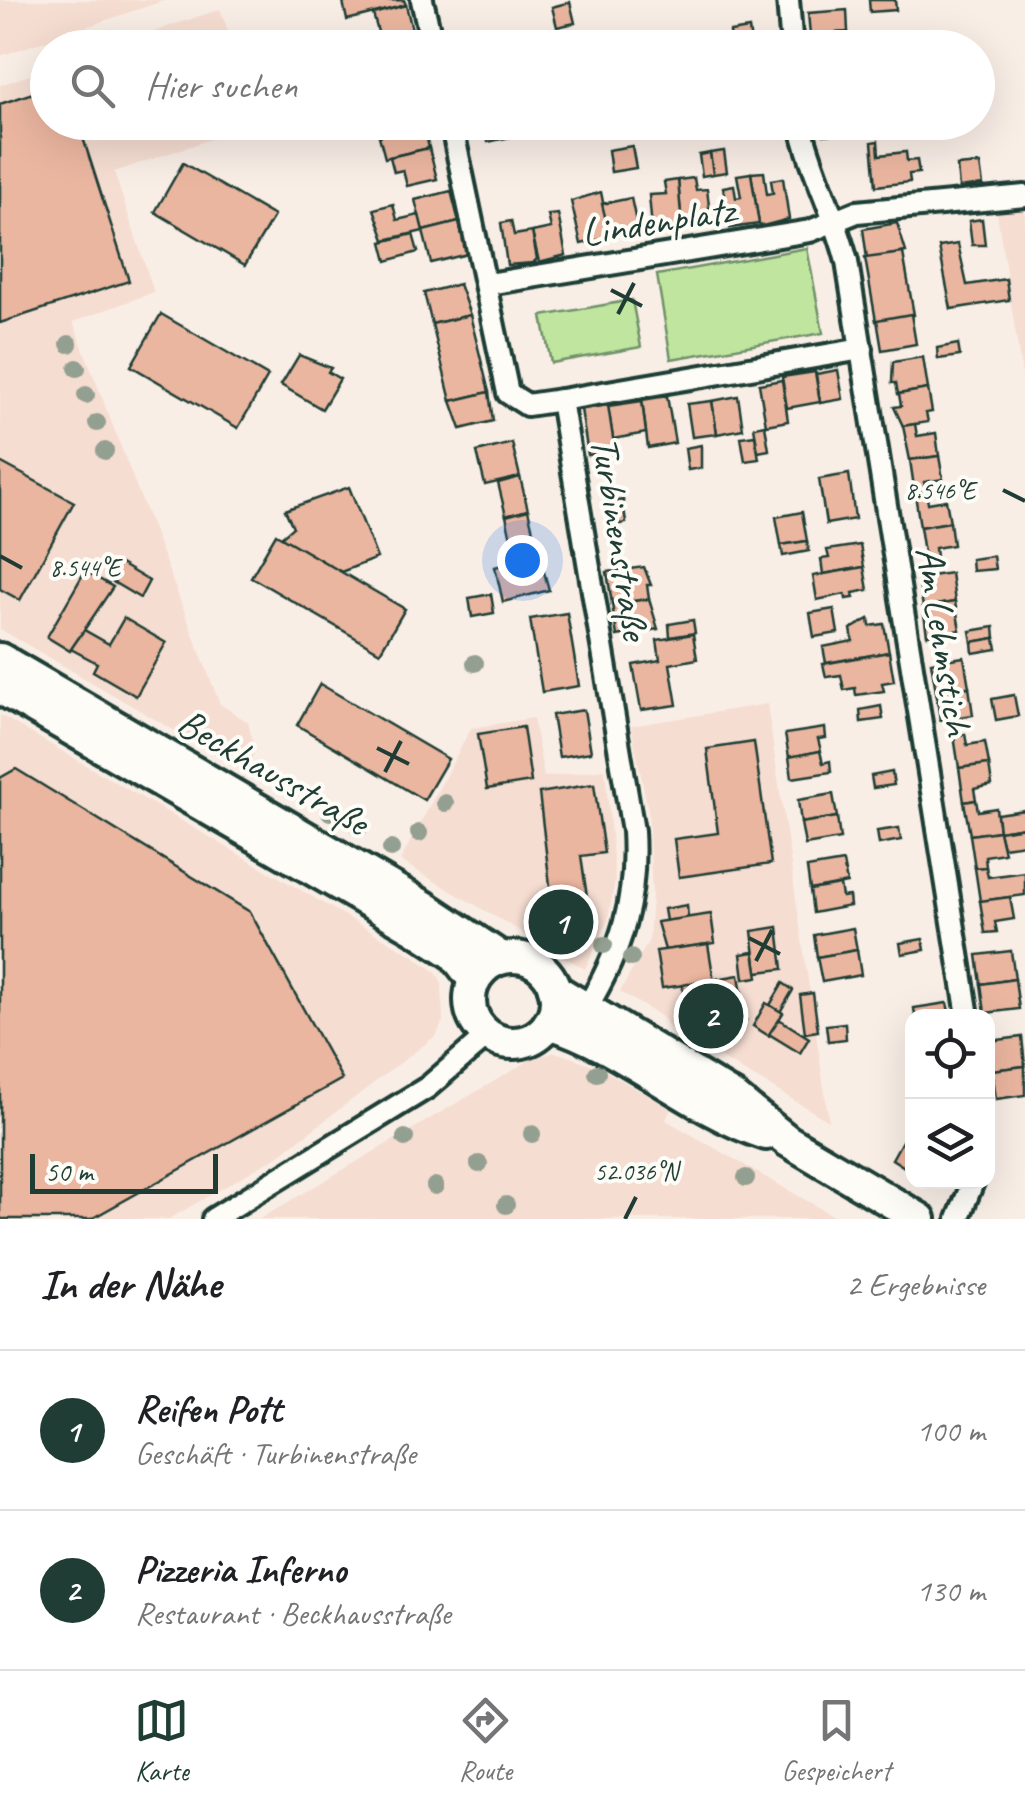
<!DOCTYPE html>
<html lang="de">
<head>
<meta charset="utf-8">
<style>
	:root { --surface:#fff; --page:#f6f6f6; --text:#202124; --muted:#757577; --line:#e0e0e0; --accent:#1f3d34 }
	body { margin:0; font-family:Caveat,sans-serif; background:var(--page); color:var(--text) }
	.controls { position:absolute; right:30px; bottom:30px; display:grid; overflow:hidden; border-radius:20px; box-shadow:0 10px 40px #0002 }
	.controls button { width:90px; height:90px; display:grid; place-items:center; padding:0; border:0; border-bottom:2px solid var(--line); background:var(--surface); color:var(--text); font:50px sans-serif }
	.scale { position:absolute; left:30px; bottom:25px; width:188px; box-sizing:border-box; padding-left:10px; border:5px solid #1f3d34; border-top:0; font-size:28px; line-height:35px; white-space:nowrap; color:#1f3d34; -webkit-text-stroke:8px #fdfcf7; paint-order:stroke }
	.you { position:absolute; left:522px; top:560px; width:35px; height:35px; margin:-25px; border:8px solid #fff; border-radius:50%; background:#1a73e8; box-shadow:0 0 0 15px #1a73e833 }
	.badge { display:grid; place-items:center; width:65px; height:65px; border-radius:50%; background:var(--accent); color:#fff; font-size:32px; font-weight:700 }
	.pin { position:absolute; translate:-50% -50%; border:5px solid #fff; box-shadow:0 2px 10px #0006 }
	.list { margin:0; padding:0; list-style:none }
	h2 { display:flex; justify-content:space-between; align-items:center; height:130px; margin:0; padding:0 40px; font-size:42px }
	h2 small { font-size:32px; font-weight:400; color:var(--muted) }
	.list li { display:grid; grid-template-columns:65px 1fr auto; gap:30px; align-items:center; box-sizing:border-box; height:160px; padding:0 40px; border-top:2px solid var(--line) }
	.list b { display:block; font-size:38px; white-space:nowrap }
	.list p { margin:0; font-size:32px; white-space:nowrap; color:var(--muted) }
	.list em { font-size:32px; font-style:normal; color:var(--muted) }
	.icon { flex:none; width:55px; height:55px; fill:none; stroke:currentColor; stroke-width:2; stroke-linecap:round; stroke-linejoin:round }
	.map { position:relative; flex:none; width:1025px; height:1219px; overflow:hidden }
	.search { position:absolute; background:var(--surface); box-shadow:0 10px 40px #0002; left:30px; right:30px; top:30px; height:110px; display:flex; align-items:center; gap:25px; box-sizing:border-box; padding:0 35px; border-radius:55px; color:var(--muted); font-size:38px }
	.sheet { height:450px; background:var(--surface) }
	nav { display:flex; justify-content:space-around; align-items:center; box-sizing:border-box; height:140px; border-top:2px solid var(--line); background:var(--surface); font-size:28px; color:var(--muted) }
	nav a { display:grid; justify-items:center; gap:5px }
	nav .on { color:var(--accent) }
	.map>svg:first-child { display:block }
	.built { fill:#f5ddd1 }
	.green { fill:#c0e59f; stroke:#70916a; stroke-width:2.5 }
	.building { fill:#ebb6a0; stroke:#1f3d34; stroke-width:2.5 }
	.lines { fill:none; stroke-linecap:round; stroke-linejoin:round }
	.street-casing { stroke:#1f3d34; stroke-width:28 }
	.secondary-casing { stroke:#1f3d34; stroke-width:38 }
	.street { stroke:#fdfcf7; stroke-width:20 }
	.secondary { stroke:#fdfcf7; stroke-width:30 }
	.tree { fill:#939f90 }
	.ticks { fill:none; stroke:#1f3d34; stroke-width:4 }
	.labels { text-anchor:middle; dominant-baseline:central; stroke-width:8; stroke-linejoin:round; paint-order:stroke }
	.street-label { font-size:40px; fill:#1f3d34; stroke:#fdfcf7 }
	.ticks-label { font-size:25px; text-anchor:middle; fill:#1f3d34; stroke:#fdfcf7; stroke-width:8; stroke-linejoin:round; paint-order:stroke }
</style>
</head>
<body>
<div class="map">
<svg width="1025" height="1219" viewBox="0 0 1025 1219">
	<rect width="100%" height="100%" fill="#f9eee6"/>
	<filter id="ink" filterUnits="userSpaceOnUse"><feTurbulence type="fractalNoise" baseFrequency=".01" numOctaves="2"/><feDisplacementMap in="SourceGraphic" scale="20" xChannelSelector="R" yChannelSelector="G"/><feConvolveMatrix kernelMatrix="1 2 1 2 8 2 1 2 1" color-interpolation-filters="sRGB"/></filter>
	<g filter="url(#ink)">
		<g class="built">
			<polygon points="0,0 166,0 0,56"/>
			<polygon points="220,9 234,47 109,47"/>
			<polygon points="47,69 48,122 258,123 114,172 154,292 73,322 220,704 248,722 254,748 249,774 0,629 0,85"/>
			<polygon points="1025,183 1025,394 993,188"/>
			<polygon points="767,704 829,1121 670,1028 662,1017 620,992 649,940 652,896 648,810 631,726"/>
			<polygon points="0,715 414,956 436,972 442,983 443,1021 437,1035 278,1156 169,1219 0,1219"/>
			<polygon points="533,718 544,777 605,769 615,880 608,920 585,969 400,861 471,728"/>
			<polygon points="555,1052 597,1066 671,1109 666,1120 839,1219 259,1219 532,1059"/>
		</g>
		<g class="green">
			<polygon points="807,248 823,333 671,359 657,275"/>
			<polygon points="632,300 641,347 551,363 542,316"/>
		</g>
		<g class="building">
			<polygon points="404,0 406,5 347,20 343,2"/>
			<polygon points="869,0 895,0 896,10 870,12"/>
			<polygon points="570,2 575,23 557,27 552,7"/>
			<polygon points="406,5 412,30 380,39 373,14"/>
			<polygon points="847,10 848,32 810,35 808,13"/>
			<polygon points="749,29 752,48 732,48 730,32"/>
			<polygon points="848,32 850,48 811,48 810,35"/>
			<polygon points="48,88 48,122 78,122 129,281 0,323 0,104"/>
			<polygon points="411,122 423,122 429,148 385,158 379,136 413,128"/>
			<polygon points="823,122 874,122 875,131 824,135"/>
			<polygon points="507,126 510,137 488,142 485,131"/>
			<polygon points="878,141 879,155 906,152 907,161 917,160 919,173 909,174 910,182 876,186 872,142"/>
			<polygon points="632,146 636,168 611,172 608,150"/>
			<polygon points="429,148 437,179 407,186 403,170 394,172 390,157"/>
			<polygon points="724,151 727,172 713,174 710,153"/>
			<polygon points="710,153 713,174 702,176 699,155"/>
			<polygon points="183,163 274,216 245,265 155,212"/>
			<polygon points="980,164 983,185 959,188 957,166"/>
			<polygon points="764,172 767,194 773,193 771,180 783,178 789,219 763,226 759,224 751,173"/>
			<polygon points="751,173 759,224 730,228 723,187 734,185 736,198 741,197 737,175"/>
			<polygon points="694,178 696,190 707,189 711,222 682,226 678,180"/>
			<polygon points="678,180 682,226 652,229 649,195 666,194 664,182"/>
			<polygon points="451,191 459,222 423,231 415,200"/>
			<polygon points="601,192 610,237 581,244 571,201"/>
			<polygon points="631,198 638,231 610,237 602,204"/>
			<polygon points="393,204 397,220 419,215 423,231 385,240 374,209"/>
			<polygon points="558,214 566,255 539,262 532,232 551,228 548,215"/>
			<polygon points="982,219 985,245 972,245 969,221"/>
			<polygon points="511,221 514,235 532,232 537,259 533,263 507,265 501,223"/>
			<polygon points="459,222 467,254 431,263 423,231"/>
			<polygon points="897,223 906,252 867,259 863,229"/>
			<polygon points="413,234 418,252 387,261 382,242"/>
			<polygon points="958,244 967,285 1006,279 1009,300 951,309 939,247"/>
			<polygon points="903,253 914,315 876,321 865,258"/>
			<polygon points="459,284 470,315 432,324 424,293"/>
			<polygon points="161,314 268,376 238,428 131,366"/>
			<polygon points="911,314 916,344 882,350 877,320"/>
			<polygon points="470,315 489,392 451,401 432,324"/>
			<polygon points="958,344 960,356 938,359 937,348"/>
			<polygon points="299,355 331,368 328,372 340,379 322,409 281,385"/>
			<polygon points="923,357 928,389 898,394 896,383 892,383 893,362"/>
			<polygon points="838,370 843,399 820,403 816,374"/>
			<polygon points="815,372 820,402 787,408 782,377"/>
			<polygon points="782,380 788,421 766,425 759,384"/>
			<polygon points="928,389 932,412 926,413 928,422 903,426 894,407 901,406 899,394"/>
			<polygon points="489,392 493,421 461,429 451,401"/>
			<polygon points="667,396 675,443 648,448 642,400"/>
			<polygon points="738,396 743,429 717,434 712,401"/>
			<polygon points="642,401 646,433 613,439 608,406"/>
			<polygon points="712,401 717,434 692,437 687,404"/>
			<polygon points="608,405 616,458 606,460 605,452 588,455 581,409"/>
			<polygon points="915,424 917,436 936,433 939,456 910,460 903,426"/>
			<polygon points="765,425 769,450 758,452 754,427"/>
			<polygon points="755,435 759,459 745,461 741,437"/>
			<polygon points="512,443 520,477 485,485 477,452"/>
			<polygon points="701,445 701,468 688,470 685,448"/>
			<polygon points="939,456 943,479 924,482 926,492 915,494 910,460"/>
			<polygon points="0,462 74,502 20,600 0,589"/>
			<polygon points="849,474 855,519 826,524 819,479"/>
			<polygon points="520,477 528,510 506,516 498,483"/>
			<polygon points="349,487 377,558 341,572 281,537 293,527 285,510"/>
			<polygon points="926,492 928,503 946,500 950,522 920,527 915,494"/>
			<polygon points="623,500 626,523 614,525 611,502"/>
			<polygon points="528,510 536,543 513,548 506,516"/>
			<polygon points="802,512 807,541 781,545 776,517"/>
			<polygon points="950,522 953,545 935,548 936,557 925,559 920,527"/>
			<polygon points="276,534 405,609 380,652 251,577"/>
			<polygon points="807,541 809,551 783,556 781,545"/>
			<polygon points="536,543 549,590 503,602 495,567 517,561 513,548"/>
			<polygon points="860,545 864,567 823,574 821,559 829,558 827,550"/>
			<polygon points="993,556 995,569 972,571 971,559"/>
			<polygon points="117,562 149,581 140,598 108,579"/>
			<polygon points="644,567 651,585 647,585 649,599 612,604 607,572"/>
			<polygon points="864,567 868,590 853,593 854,598 846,599 845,594 817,600 813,576"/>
			<polygon points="85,571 113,587 70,651 47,637"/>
			<polygon points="951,573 955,602 923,607 918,578"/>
			<polygon points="491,594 494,613 472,617 469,598"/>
			<polygon points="649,599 658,629 617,636 612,604"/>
			<polygon points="955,602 960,630 927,635 923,607"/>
			<polygon points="834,609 838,633 814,637 810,613"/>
			<polygon points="567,613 579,686 542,692 530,619"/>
			<polygon points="124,618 166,643 136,696 93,671 97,663 71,649 84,630 109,644"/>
			<polygon points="869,619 870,626 884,624 889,652 826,663 823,647 853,641 851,629"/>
			<polygon points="693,620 695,633 670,637 669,624"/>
			<polygon points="994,627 995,638 972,642 970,631"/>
			<polygon points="693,634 697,659 670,664 677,705 641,710 633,665 660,660 657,640"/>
			<polygon points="995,638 997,649 973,653 972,642"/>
			<polygon points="889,652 894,681 882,683 884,691 856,695 855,688 844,690 841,675 826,677 823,664"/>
			<polygon points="964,657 969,687 936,691 931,662"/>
			<polygon points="320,684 448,759 424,800 297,725"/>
			<polygon points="969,687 973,715 940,720 936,691"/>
			<polygon points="1014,695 1018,716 996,720 992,699"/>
			<polygon points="881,706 883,719 861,722 860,710"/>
			<polygon points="584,710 591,752 559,757 552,715"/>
			<polygon points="523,727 531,782 487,789 478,734"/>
			<polygon points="825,728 826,738 818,739 821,751 789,757 785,734"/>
			<polygon points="965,734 967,745 985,742 989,764 959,768 954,736"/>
			<polygon points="754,742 771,864 679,877 674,839 718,833 707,749"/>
			<polygon points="820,751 823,763 830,761 831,772 792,778 789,757"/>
			<polygon points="989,764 992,785 974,789 976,800 964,802 959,768"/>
			<polygon points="16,769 250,912 342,1079 91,1219 0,1219 0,778"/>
			<polygon points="892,772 894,785 873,788 871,776"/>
			<polygon points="594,784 604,853 581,856 590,917 551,894 539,793"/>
			<polygon points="833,794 837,817 801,823 798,800"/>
			<polygon points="976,800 978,811 996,808 999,831 970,835 964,802"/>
			<polygon points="1025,810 1025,827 999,831 997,814"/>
			<polygon points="837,817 840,839 805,845 801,823"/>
			<polygon points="1025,827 1025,844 1003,847 999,831"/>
			<polygon points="899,828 901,840 879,844 877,831"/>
			<polygon points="999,831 1004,853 985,856 986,867 975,868 970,835"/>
			<polygon points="843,862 847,883 810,890 807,868"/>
			<polygon points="986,867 988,877 1025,872 1025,895 980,901 975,868"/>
			<polygon points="840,885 842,897 849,896 850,906 813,913 810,890"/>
			<polygon points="549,893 590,917 574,945 533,921"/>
			<polygon points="1010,897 1014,919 995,922 997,932 985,933 980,901"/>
			<polygon points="687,905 688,918 666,921 664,909"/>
			<polygon points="711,914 715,943 665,950 657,922"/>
			<polygon points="778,927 783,969 757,972 752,931"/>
			<polygon points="853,928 857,950 817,957 814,935"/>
			<polygon points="923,939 925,950 902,954 900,943"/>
			<polygon points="708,944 714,981 662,988 656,951"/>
			<polygon points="857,950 861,975 822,982 817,957"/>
			<polygon points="1011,951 1015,979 981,984 977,955"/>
			<polygon points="754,952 758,977 744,979 741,954"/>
			<polygon points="739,975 746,1020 689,1028 682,985"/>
			<polygon points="1015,979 1019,1009 985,1013 981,984"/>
			<polygon points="783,983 793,990 780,1012 770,1005"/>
			<polygon points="813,993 818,1031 805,1033 800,995"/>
			<polygon points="766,1003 783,1013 769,1036 753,1026"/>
			<polygon points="947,1003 950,1016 915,1016 914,1008"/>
			<polygon points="779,1019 809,1038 800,1053 769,1034"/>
			<polygon points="845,1023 846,1039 828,1041 826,1025"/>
			<polygon points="1022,1037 1025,1066 992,1070 989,1041"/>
			<polygon points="1025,1066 1025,1095 996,1099 992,1070"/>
			<polygon points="912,1123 912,1172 892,1159"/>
		</g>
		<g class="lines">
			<g class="street-casing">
				<g id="street">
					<polyline points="422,0 433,48"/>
					<polyline points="788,0 792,48"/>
					<path d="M451,122L508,393L527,405L561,400L633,831C637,900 622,949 586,1009"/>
					<path d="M800,122C811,172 835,213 847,262L968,1016"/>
					<polyline points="488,284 810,231 857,212 1025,196"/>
					<polyline points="561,400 862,349"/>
					<polyline points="213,1219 428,1087 488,1035"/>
					<polyline points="958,1219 973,1182"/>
				</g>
			</g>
			<g class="secondary-casing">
				<g id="secondary">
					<polyline points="0,659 425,907 502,958"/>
					<polyline points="0,688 414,928 454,954 474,980"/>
					<circle cx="513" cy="1000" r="43"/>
					<polyline points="554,989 733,1097 788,1141 920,1219"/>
					<path d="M549,1023C628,1048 688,1108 766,1134"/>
				</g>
			</g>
			<use href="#street" class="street"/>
			<use href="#secondary" class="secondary"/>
		</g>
		<g class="tree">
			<circle cx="69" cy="344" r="9"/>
			<circle cx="77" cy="368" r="9"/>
			<circle cx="86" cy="395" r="9"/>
			<circle cx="97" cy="423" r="9"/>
			<circle cx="105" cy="451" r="9"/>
			<circle cx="475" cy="663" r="9"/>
			<circle cx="445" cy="803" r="9"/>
			<circle cx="330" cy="812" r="9"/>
			<circle cx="359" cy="828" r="9"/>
			<circle cx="419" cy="833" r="9"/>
			<circle cx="391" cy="849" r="9"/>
			<circle cx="604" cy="945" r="9"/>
			<circle cx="631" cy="958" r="9"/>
			<circle cx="597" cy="1073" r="9"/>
			<circle cx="532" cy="1134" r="9"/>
			<circle cx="405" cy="1138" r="9"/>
			<circle cx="479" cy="1164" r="9"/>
			<circle cx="746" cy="1178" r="9"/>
			<circle cx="435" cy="1186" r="9"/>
			<circle cx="506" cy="1205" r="9"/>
		</g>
	</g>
	<path class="ticks" d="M611,290L642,306M618,314L634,283M1003,490L1025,501M0,556L22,568M377,748L409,764M385,772L401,741M749,938L780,954M756,961L772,930M625,1219L636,1197"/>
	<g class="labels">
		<g class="street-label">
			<text transform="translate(658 221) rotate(-9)">Lindenplatz</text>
			<text transform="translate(620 538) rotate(81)">Turbinenstraße</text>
			<text transform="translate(944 641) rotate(81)">Am Lehmstich</text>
			<text transform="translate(273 772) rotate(30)">Beckhausstraße</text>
		</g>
	</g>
	<g class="ticks-label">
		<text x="940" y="499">8.546°E</text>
		<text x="85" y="576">8.544°E</text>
		<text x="636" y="1180">52.036°N</text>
	</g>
</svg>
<div class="controls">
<button><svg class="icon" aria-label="locate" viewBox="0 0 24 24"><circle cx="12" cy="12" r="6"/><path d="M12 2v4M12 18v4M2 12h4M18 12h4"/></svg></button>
<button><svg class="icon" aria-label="layers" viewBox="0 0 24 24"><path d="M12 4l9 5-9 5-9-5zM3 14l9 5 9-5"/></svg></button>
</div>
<div class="scale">50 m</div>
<div class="you"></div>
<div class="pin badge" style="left:561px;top:922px">1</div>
<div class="pin badge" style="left:711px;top:1016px">2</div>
<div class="search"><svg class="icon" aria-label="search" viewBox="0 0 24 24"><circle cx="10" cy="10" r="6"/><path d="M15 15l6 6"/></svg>Hier suchen</div>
</div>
<section class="sheet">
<h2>In der Nähe<small>2 Ergebnisse</small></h2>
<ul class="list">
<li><span class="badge">1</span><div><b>Reifen Pott</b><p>Geschäft · Turbinenstraße</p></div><em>100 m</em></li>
<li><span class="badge">2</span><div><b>Pizzeria Inferno</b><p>Restaurant · Beckhausstraße</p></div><em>130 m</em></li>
</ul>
</section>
<nav>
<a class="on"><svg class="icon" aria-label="map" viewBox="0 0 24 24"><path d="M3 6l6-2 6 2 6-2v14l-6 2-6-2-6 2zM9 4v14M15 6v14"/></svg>Karte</a>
<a><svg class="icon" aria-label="directions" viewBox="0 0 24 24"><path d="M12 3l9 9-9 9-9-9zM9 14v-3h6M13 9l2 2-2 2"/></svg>Route</a>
<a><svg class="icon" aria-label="saved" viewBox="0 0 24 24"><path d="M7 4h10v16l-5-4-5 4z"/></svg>Gespeichert</a>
</nav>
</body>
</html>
